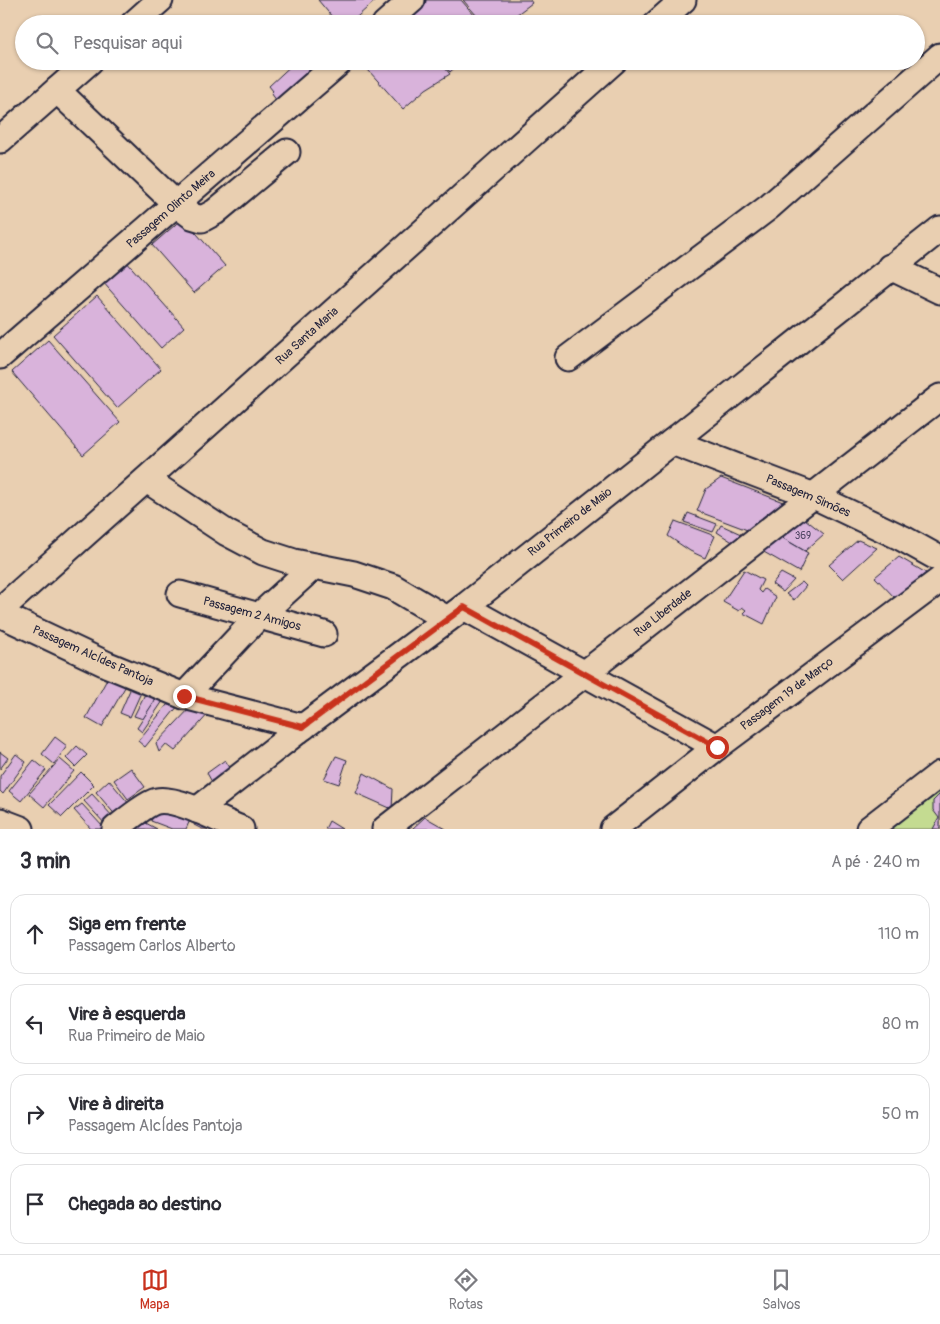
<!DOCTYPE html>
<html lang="pt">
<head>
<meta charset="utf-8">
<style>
	:root { --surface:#fff; --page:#f2f2f3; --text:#2b2b33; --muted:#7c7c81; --line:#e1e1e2; --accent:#c8321e }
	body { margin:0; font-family:Pangolin,sans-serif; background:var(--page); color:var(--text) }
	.stop { position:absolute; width:15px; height:15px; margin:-11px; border:4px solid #c8321e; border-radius:50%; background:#fff }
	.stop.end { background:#c8321e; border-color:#fff; box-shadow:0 1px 5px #0008 }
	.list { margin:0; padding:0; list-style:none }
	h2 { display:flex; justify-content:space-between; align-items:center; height:65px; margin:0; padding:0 20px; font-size:21px }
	h2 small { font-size:16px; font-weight:400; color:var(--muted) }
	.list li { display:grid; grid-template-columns:32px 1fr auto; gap:15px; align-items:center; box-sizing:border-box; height:80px; margin:0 10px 10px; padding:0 10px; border:1px solid var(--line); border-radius:15px }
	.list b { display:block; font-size:19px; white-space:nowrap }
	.list p { margin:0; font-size:16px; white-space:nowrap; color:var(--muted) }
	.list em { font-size:16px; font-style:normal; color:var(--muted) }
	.icon { flex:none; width:28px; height:28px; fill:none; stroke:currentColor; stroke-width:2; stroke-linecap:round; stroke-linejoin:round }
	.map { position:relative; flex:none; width:940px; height:829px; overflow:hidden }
	.search { position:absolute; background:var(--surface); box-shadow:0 1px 4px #0004; left:15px; right:15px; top:15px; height:55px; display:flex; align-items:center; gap:12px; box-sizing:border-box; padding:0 18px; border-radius:28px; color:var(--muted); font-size:19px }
	.sheet { height:425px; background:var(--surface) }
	nav { display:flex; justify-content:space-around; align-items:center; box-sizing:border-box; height:70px; border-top:1px solid var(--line); background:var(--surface); font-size:14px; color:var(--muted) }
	nav a { display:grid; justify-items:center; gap:2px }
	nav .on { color:var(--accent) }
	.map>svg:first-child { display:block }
	.green { fill:#c4db91; stroke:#737e66 }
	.building { fill:#d9b3db; stroke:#22223b }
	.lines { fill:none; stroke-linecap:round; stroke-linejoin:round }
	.minor-casing { stroke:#22223b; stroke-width:29 }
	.minor { stroke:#e9cfb1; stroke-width:25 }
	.route { stroke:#c8321e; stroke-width:6 }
	.labels { text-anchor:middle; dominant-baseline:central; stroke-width:4.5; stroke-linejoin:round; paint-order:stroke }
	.number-label { font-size:10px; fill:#504663 }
	.street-label { font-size:12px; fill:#22223b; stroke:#e9cfb1 }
</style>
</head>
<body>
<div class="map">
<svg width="940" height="829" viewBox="0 0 940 829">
	<rect width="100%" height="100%" fill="#e9cfb1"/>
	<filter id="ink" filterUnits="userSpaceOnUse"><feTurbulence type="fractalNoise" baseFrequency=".02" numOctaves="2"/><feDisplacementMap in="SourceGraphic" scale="10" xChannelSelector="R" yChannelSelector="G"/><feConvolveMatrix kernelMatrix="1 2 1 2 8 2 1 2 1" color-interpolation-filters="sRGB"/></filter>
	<g filter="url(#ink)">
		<polygon class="green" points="940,789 940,829 887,829"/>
		<g class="building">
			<polygon points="318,0 376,0 349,24 338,24"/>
			<polygon points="421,0 461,0 482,24 408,24 404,19"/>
			<polygon points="463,0 530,0 532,3 504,24 484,24"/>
			<polygon points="296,61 319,61 277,101 271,93 273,91 269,86"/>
			<polygon points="360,61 439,61 450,74 426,89 403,109"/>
			<polygon points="441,61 462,61 450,72"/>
			<polygon points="183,218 225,266 194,293 152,245"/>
			<polygon points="125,260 184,327 161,348 102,281"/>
			<polygon points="97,296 161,369 117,408 53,335"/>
			<polygon points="48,340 120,422 83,455 12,372"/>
			<polygon points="721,478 783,502 750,531 697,511 706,489"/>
			<polygon points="688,513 717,524 713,532 684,522"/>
			<polygon points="805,519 824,534 805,551 781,537"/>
			<polygon points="675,521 715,536 705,558 690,551 668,536"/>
			<polygon points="721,525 743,535 734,543 717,532"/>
			<polygon points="781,537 808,553 799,572 762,551"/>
			<polygon points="858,540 877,548 843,579 829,565"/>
			<polygon points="899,557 926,573 896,599 875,577"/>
			<polygon points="744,570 763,580 758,590 761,593 764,589 776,597 764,624 743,613 746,610 742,607 739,611 723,602"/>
			<polygon points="781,573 794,580 783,592 772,584"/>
			<polygon points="802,582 806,586 794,600 786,594"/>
			<polygon points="111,672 128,682 102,727 86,718"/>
			<polygon points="133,683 143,688 130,717 120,713"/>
			<polygon points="147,690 161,692 143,719 134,716"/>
			<polygon points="159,694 165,698 142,732 137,728"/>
			<polygon points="171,700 178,706 145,747 138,741"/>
			<polygon points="192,706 210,712 175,751 166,744 159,752 156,744"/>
			<polygon points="55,737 67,746 54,764 42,754"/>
			<polygon points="77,746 87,755 75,767 66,758"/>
			<polygon points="0,752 8,758 0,769"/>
			<polygon points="16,754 26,762 3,794 0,791 0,776"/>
			<polygon points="336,756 347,760 339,784 324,779"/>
			<polygon points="60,759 74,771 44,807 29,794"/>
			<polygon points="34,760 46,770 21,801 9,791"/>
			<polygon points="225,760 231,769 212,782 207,773"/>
			<polygon points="131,768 145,787 128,799 114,780"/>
			<polygon points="81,772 94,785 62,817 49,805"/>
			<polygon points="364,773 393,789 392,809 356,793"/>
			<polygon points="109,780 130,805 117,817 96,792"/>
			<polygon points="92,794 114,818 106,825 84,801"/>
			<polygon points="940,794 940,829 933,829 939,818 933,810 933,801"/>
			<polygon points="82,804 103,827 101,829 91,829 74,810"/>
			<polygon points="158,806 190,820 186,829 172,829 151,821"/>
			<polygon points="195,816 214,829 202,829 194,825"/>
			<polygon points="425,817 446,829 412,829"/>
			<polygon points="142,821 157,829 138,829"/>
			<polygon points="329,821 342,829 325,829"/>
		</g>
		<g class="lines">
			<g class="minor-casing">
				<g id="minor">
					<polyline points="133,24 160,0"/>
					<polyline points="385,24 412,0"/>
					<polyline points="656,24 683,0"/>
					<polyline points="57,90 176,204 192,216 202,219 215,212 287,152"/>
					<polyline points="0,140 90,61"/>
					<polyline points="890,267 940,291"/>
					<polyline points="0,356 341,61"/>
					<polyline points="568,358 769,207 940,56"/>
					<polyline points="672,442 814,496 902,538 940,559"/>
					<polyline points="147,480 227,533 263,552 294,562 354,574 393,587 447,619"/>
					<polyline points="180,594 324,634"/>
					<polyline points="464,607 717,747"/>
					<polyline points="0,610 614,61"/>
					<polyline points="0,614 108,665 184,696 303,727"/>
					<polyline points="184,696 259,616 314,566"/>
					<polyline points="197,810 303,727 464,607 940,229"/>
					<polyline points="0,821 21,829"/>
					<path d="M115,829C124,822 147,803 157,801C177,797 221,821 241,829"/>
					<polyline points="385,829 940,397"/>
					<polyline points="613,829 717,747 940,580"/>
					<polyline points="869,829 940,774"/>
				</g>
			</g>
			<use href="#minor" class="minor"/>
		</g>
	</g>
	<g class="lines" filter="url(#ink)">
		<polyline class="route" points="184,696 303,727 464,607 717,747"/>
	</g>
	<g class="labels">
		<g class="number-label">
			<text x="803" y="536">369</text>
		</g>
		<g class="street-label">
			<text transform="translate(171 209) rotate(-41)">Passagem Olinto Meira</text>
			<text transform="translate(307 336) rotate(-42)">Rua Santa Maria</text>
			<text transform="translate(808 496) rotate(23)">Passagem Simões</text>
			<text transform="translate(570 522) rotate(-38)">Rua Primeiro de Maio</text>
			<text transform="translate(663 613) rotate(-38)">Rua Liberdade</text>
			<text transform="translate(252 614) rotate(15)">Passagem 2 Amigos</text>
			<text transform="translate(93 656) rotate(24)">Passagem AlcÍdes Pantoja</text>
			<text transform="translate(787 694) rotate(-37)">Passagem 19 de Março</text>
		</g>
	</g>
</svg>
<div class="stop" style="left:717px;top:747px"></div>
<div class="stop end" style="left:184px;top:696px"></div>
<div class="search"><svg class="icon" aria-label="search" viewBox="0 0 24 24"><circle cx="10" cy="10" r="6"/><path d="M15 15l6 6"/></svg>Pesquisar aqui</div>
</div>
<section class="sheet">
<h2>3 min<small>A pé · 240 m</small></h2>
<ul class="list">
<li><svg class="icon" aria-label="ahead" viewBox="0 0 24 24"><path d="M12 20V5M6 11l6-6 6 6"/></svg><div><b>Siga em frente</b><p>Passagem Carlos Alberto</p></div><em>110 m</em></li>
<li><svg class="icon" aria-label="left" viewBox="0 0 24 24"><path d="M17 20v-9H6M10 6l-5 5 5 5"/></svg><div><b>Vire à esquerda</b><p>Rua Primeiro de Maio</p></div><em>80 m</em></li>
<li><svg class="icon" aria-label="right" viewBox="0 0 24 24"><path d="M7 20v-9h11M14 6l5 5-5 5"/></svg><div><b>Vire à direita</b><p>Passagem AlcÍdes Pantoja</p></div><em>50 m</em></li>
<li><svg class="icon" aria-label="arrive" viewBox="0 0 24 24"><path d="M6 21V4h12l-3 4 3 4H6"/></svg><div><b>Chegada ao destino</b></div></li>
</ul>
</section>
<nav>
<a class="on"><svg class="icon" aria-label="map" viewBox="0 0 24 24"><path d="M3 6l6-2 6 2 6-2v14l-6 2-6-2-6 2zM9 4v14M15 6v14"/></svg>Mapa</a>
<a><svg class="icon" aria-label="directions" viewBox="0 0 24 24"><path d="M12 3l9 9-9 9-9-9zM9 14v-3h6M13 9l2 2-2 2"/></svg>Rotas</a>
<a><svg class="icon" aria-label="saved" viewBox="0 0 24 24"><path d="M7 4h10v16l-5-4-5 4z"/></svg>Salvos</a>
</nav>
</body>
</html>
